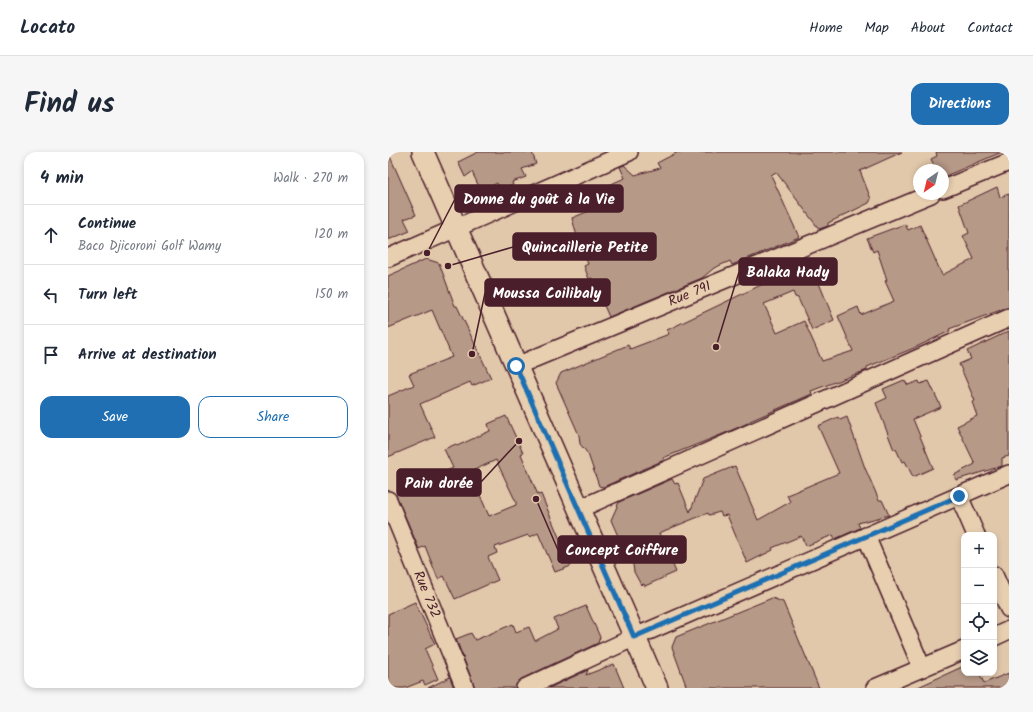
<!DOCTYPE html>
<html lang="en">
<head>
<meta charset="utf-8">
<style>
	:root { --surface:#fff; --page:#f6f6f7; --text:#1f2937; --muted:#747a83; --line:#e0e1e3; --accent:#1f6fb2 }
	body { margin:0; font-family:Kalam,sans-serif; background:var(--page); color:var(--text) }
	.controls { position:absolute; right:12px; bottom:12px; display:grid; overflow:hidden; border-radius:8px; box-shadow:0 2px 6px #0003 }
	.controls button { width:36px; height:36px; display:grid; place-items:center; padding:0; border:0; border-bottom:1px solid var(--line); background:var(--surface); color:var(--text); font:20px sans-serif }
	.compass { position:absolute; left:525px; top:12px; width:36px; height:36px; border-radius:50%; background:var(--surface); box-shadow:0 2px 6px #0003; rotate:215deg }
	.stop { position:absolute; width:12px; height:12px; margin:-9px; border:3px solid #1f6fb2; border-radius:50%; background:#fff }
	.stop.end { background:#1f6fb2; border-color:#fff; box-shadow:0 1px 4px #0008 }
	.list { margin:0; padding:0; list-style:none }
	h2 { display:flex; justify-content:space-between; align-items:center; height:52px; margin:0; padding:0 16px; font-size:17px }
	h2 small { font-size:13px; font-weight:400; color:var(--muted) }
	.list li { display:grid; grid-template-columns:26px 1fr auto; gap:12px; align-items:center; box-sizing:border-box; height:60px; padding:0 16px; border-top:1px solid var(--line) }
	.list b { display:block; font-size:15px; white-space:nowrap }
	.list p { margin:0; font-size:13px; white-space:nowrap; color:var(--muted) }
	.list em { font-size:13px; font-style:normal; color:var(--muted) }
	.actions { display:flex; gap:8px; padding:12px 16px }
	.actions a { flex:1; padding:9px 0; border:1px solid var(--accent); border-radius:12px; text-align:center; font-size:14px; color:var(--accent) }
	.actions .main { background:var(--accent); color:#fff }
	.icon { flex:none; width:22px; height:22px; fill:none; stroke:currentColor; stroke-width:2; stroke-linecap:round; stroke-linejoin:round }
	.map { position:relative; flex:none; width:621px; height:536px; overflow:hidden; border-radius:12px }
	header { display:flex; align-items:center; gap:24px; box-sizing:border-box; height:56px; padding:0 20px; background:var(--surface); border-bottom:1px solid var(--line) }
	header strong { font-size:19px }
	nav { display:flex; gap:22px; margin-inline-start:auto; font-size:14px }
	.intro { display:flex; align-items:center; justify-content:space-between; box-sizing:border-box; height:96px; padding:0 24px }
	h1 { margin:0; font-size:28px }
	.button { padding:10px 18px; border-radius:12px; background:var(--accent); color:#fff; font-size:14px; font-weight:700 }
	main { display:flex; gap:24px; padding:0 24px }
	aside { flex:1; background:var(--surface); border-radius:12px; box-shadow:0 2px 6px #0003 }
	.map>svg:first-child { display:block }
	.building { fill:#b79987; stroke:#4a1f2b; fill-rule:evenodd }
	.lines { fill:none; stroke-linecap:round; stroke-linejoin:round }
	.minor-casing { stroke:#4a1f2b; stroke-width:20 }
	.tertiary-casing { stroke:#4a1f2b; stroke-width:24 }
	.minor { stroke:#e8cfb0; stroke-width:17 }
	.tertiary { stroke:#e8cfb0; stroke-width:21 }
	.route { stroke:#1f6fb2; stroke-width:5 }
	.labels { text-anchor:middle; dominant-baseline:central; stroke-width:4; stroke-linejoin:round; paint-order:stroke }
	.street-label { font-size:14px; fill:#4a1f2b; stroke:#e8cfb0 }
	.leader { fill:none; stroke:#4a1f2b; stroke-width:1.5 }
	.callout-dot { fill:#4a1f2b; stroke:#e8cfb0; stroke-width:1.5 }
	.callout { fill:#4a1f2b; stroke:#4a1f2b; stroke-width:1.5 }
	.callout-label { font-size:15px; text-anchor:middle; font-weight:bold; fill:#fff }
</style>
</head>
<body>
<header>
<strong>Locato</strong>
<nav><a>Home</a><a>Map</a><a>About</a><a>Contact</a></nav>
</header>
<div class="intro"><h1>Find us</h1><a class="button">Directions</a></div>
<main>
<aside>
<h2>4 min<small>Walk · 270 m</small></h2>
<ul class="list">
<li><svg class="icon" aria-label="ahead" viewBox="0 0 24 24"><path d="M12 20V5M6 11l6-6 6 6"/></svg><div><b>Continue</b><p>Baco Djicoroni Golf Wamy</p></div><em>120 m</em></li>
<li><svg class="icon" aria-label="left" viewBox="0 0 24 24"><path d="M17 20v-9H6M10 6l-5 5 5 5"/></svg><div><b>Turn left</b></div><em>150 m</em></li>
<li><svg class="icon" aria-label="arrive" viewBox="0 0 24 24"><path d="M6 21V4h12l-3 4 3 4H6"/></svg><div><b>Arrive at destination</b></div></li>
</ul>
<div class="actions"><a class="main">Save</a><a>Share</a></div>
</aside>
<div class="map">
<svg width="621" height="536" viewBox="0 0 621 536">
	<rect width="100%" height="100%" fill="#e2c8ab"/>
	<filter id="ink" filterUnits="userSpaceOnUse"><feTurbulence type="fractalNoise" baseFrequency=".025" numOctaves="2"/><feDisplacementMap in="SourceGraphic" scale="8" xChannelSelector="R" yChannelSelector="G"/><feConvolveMatrix kernelMatrix="1 2 1 2 8 2 1 2 1" color-interpolation-filters="sRGB"/></filter>
	<g filter="url(#ink)">
		<g class="building">
			<polygon points="0,0 28,63 16,67 22,79 0,88"/>
			<polygon points="90,0 144,0 148,12 134,17 138,25 124,30 125,33 112,38 109,31 93,39 84,20 77,25 70,10"/>
			<polygon points="290,0 514,0 472,19 483,47 481,51 440,71 440,74 431,77 388,20 383,23 411,85 344,113 342,109 326,116 314,126 221,165 204,126 201,127 196,114 200,112 190,88 184,66 201,59 195,44 237,26 232,15 236,13 247,23 272,16 269,11"/>
			<polygon points="548,0 614,0 555,25 555,18 548,18 543,7 549,4"/>
			<polygon points="609,35 612,45 621,42 621,155 561,177 562,179 526,196 479,215 479,218 423,239 424,242 362,269 362,270 335,282 275,306 276,308 215,335 211,334 200,302 192,292 191,283 168,231 173,221 240,193 242,197 281,182 279,178 396,122 393,115 417,105 419,110 422,109 446,168 424,178 410,146 407,145 405,140 376,152 389,181 416,169 434,209 465,199 450,164 470,155 473,163 506,149 497,129 499,128 489,98 485,100 479,86 517,72 520,78 532,73 554,123 586,107 575,84 581,81 571,53"/>
			<polygon points="38,107 51,111 67,154 69,154 103,226 84,234 82,230 32,252 47,285 0,305 0,244 26,233 21,222 64,205 44,158 0,176 0,124"/>
			<polygon points="621,179 621,304 614,306 614,314 568,328 566,323 587,312 569,274 589,264 584,250 587,249 571,212 583,207 579,199"/>
			<polygon points="516,228 520,233 531,229 532,232 541,229 553,255 525,267 545,316 525,325 517,309 514,310 508,297 506,298 488,251 499,246 495,237"/>
			<path d="M118,264L135,301L133,302L150,343L153,342L183,414L167,420L150,381L142,385L140,383L107,395L109,401L100,405L110,428L67,447L56,424L50,427L37,394L31,397L8,343L28,335L30,337L57,327L54,321L65,316L56,297L68,292L69,294L102,279L100,272ZM108,308L128,350V353L101,364L82,320Z"/>
			<polygon points="450,265 452,268 459,265 477,316 491,348 494,348 501,363 470,371 472,376 447,387 445,383 418,394 413,384 384,396 385,398 359,411 339,363 334,364 332,360 321,363 320,361 271,381 288,420 257,434 256,432 253,433 246,420 244,406 240,407 223,368 231,350 284,327 287,332 290,331 302,360 315,327 347,314 370,368 402,350 399,343 451,321 430,274"/>
			<polygon points="384,446 395,450 431,536 299,536 284,495 288,485"/>
			<polygon points="27,450 47,492 37,497 50,527 37,533 35,529 17,536 0,536 0,462"/>
			<polygon points="198,454 212,485 210,491 133,527 129,531 127,536 87,536 68,487 83,481 87,488 125,472 128,480 141,475 147,489 170,477 166,467"/>
			<polygon points="226,512 236,536 161,536 200,518 198,523"/>
			<polygon points="576,514 576,521 591,521 596,531 621,521 621,536 528,536"/>
			<polygon points="62,525 66,536 40,536"/>
		</g>
		<g class="lines">
			<g class="minor-casing">
				<g id="minor">
					<polyline points="555,37 621,10"/>
					<polyline points="0,106 241,0"/>
					<path id="s1" d="M128,214L543,42"/>
					<polyline points="571,344 588,383"/>
					<path id="s2" d="M0,348L77,536"/>
					<polyline points="191,357 621,166"/>
					<polyline points="478,384 534,516"/>
					<polyline points="606,423 621,457"/>
					<polyline points="606,485 621,478"/>
					<polyline points="137,536 247,485 621,322"/>
					<polyline points="487,536 576,498"/>
				</g>
			</g>
			<g class="tertiary-casing">
				<polyline id="tertiary" points="35,0 269,536"/>
			</g>
			<use href="#minor" class="minor"/>
			<use href="#tertiary" class="tertiary"/>
		</g>
	</g>
	<g class="lines" filter="url(#ink)">
		<polyline class="route" points="128,214 246,485 571,344"/>
	</g>
	<g class="labels">
		<g class="street-label">
			<text stroke="none"><textPath href="#s1" startOffset="188">Rue 791</textPath></text>
			<text stroke="none"><textPath href="#s2" startOffset="102">Rue 732</textPath></text>
		</g>
	</g>
	<path class="leader" d="M39 101L67 47M60 114L125 95M328 195L351 120M84 202L97 141M131 289L93 330M148 347L170 398"/>
	<g class="callout-dot">
		<circle cx="39" cy="101" r="4"/>
		<circle cx="60" cy="114" r="4"/>
		<circle cx="328" cy="195" r="4"/>
		<circle cx="84" cy="202" r="4"/>
		<circle cx="131" cy="289" r="4"/>
		<circle cx="148" cy="347" r="4"/>
	</g>
	<g class="callout">
		<rect x="67" y="33" width="168" height="27" rx="4"/>
		<rect x="125" y="81" width="143" height="27" rx="4"/>
		<rect x="351" y="106" width="98" height="27" rx="4"/>
		<rect x="97" y="127" width="125" height="27" rx="4"/>
		<rect x="9" y="317" width="84" height="27" rx="4"/>
		<rect x="170" y="384" width="128" height="27" rx="4"/>
	</g>
	<g class="callout-label">
		<text x="151" y="52">Donne du goût à la Vie</text>
		<text x="197" y="100">Quincaillerie Petite</text>
		<text x="400" y="125">Balaka Hady</text>
		<text x="159" y="146">Moussa Coilibaly</text>
		<text x="51" y="336">Pain dorée</text>
		<text x="234" y="403">Concept Coiffure</text>
	</g>
</svg>
<div class="controls">
<button>+</button>
<button>−</button>
<button><svg class="icon" aria-label="locate" viewBox="0 0 24 24"><circle cx="12" cy="12" r="6"/><path d="M12 2v4M12 18v4M2 12h4M18 12h4"/></svg></button>
<button><svg class="icon" aria-label="layers" viewBox="0 0 24 24"><path d="M12 4l9 5-9 5-9-5zM3 14l9 5 9-5"/></svg></button>
</div>
<svg class="compass" viewBox="-18 -18 36 36"><path d="M0-13l5 13h-10z" fill="#e53935"/><path d="M0 13l5-13h-10z" fill="#747a83"/></svg>
<div class="stop" style="left:128px;top:214px"></div>
<div class="stop end" style="left:571px;top:344px"></div>
</div>
</main>
</body>
</html>
